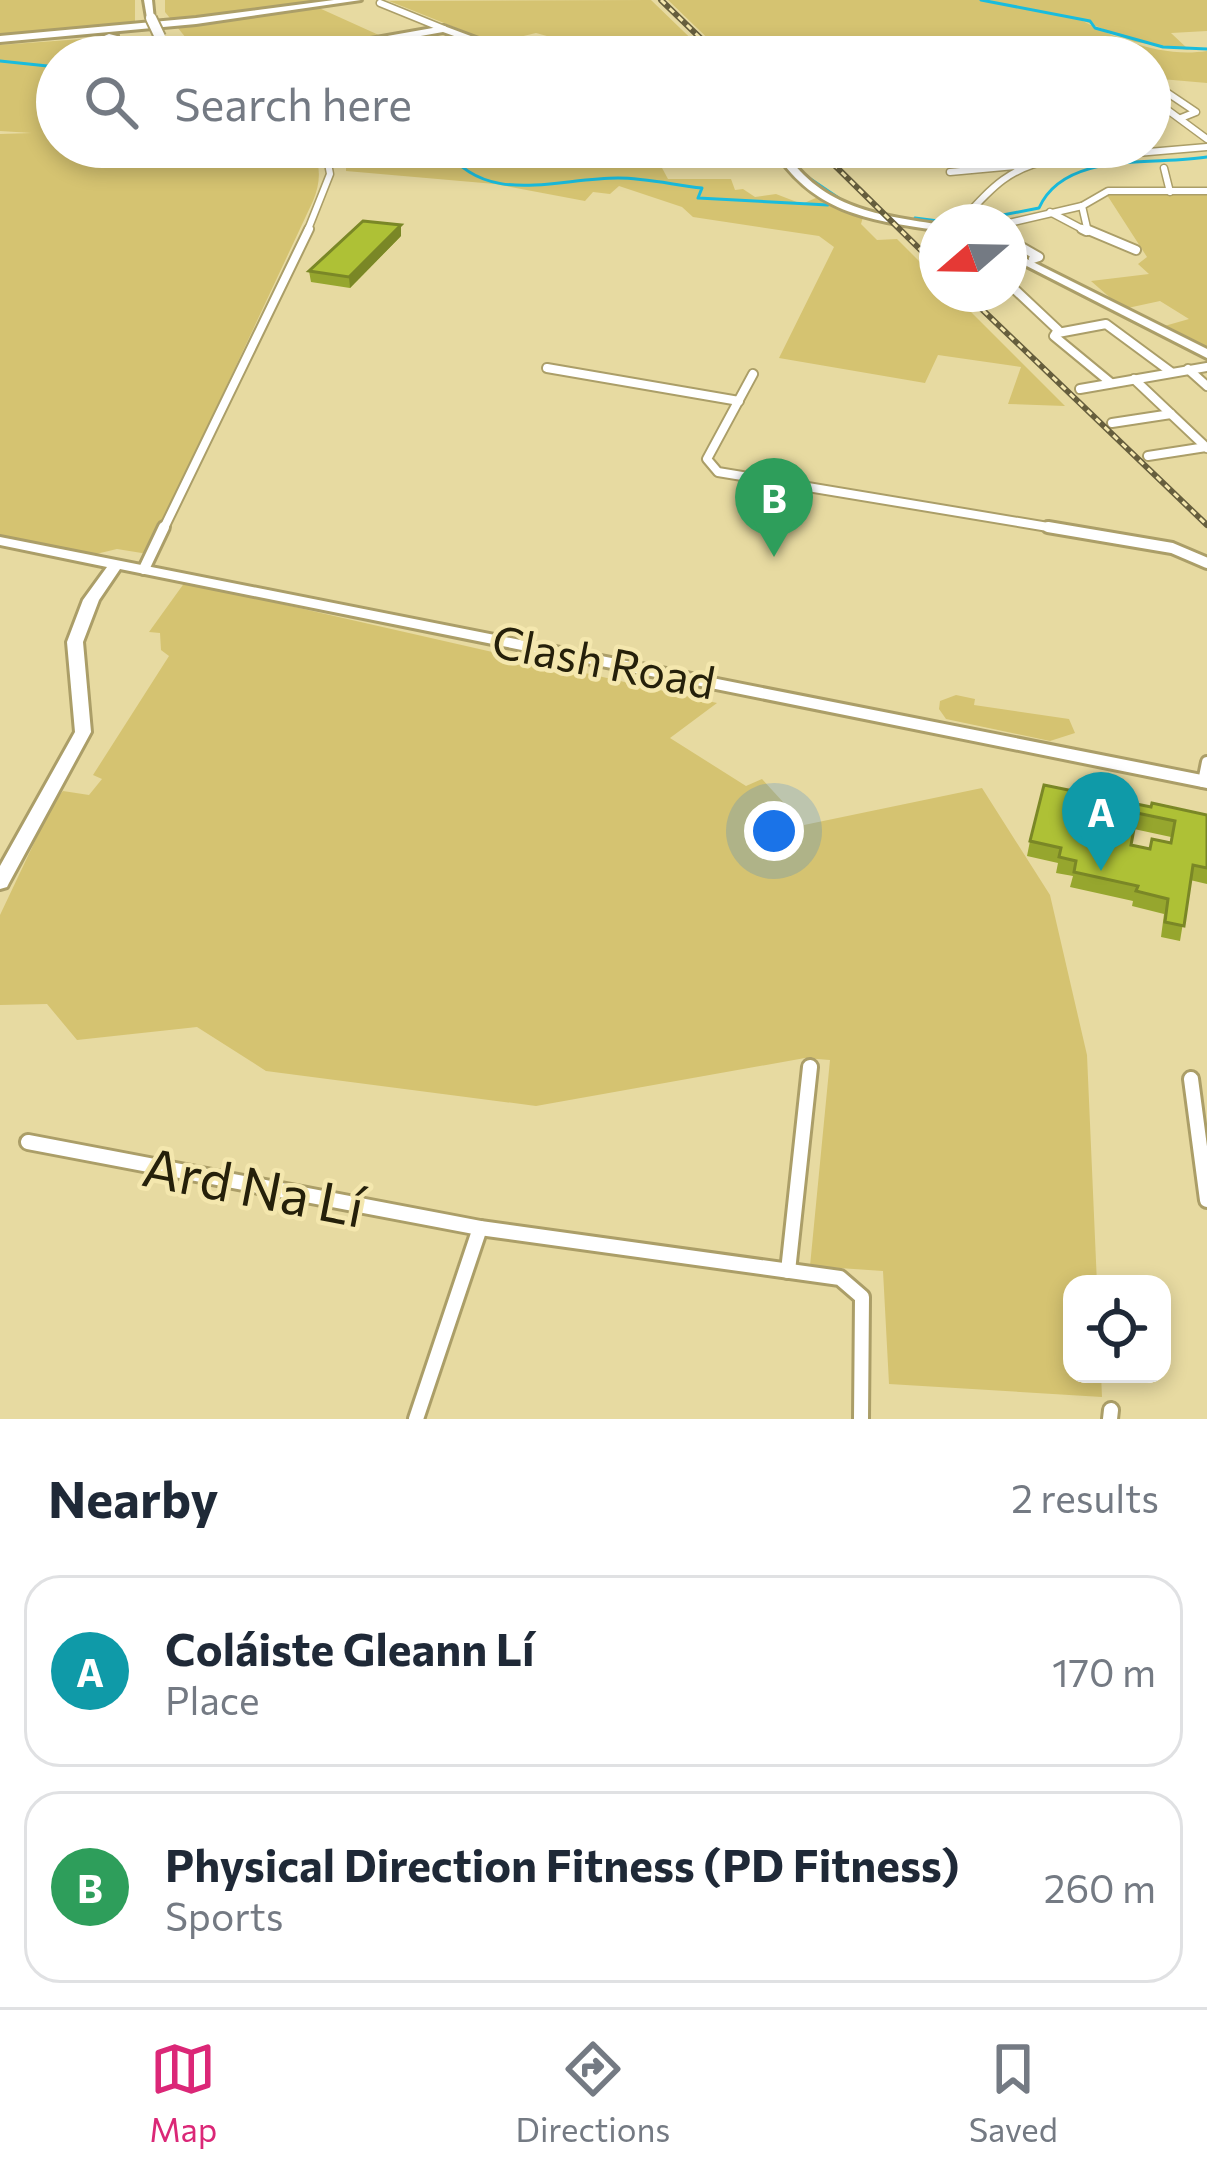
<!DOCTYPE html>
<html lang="en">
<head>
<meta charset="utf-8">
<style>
	:root { --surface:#fff; --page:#f2f2f3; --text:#1f2937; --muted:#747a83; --line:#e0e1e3; --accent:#db2777 }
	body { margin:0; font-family:Commissioner,sans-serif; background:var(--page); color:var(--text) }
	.controls { position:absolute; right:36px; bottom:36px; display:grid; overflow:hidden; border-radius:24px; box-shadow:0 6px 18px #0003 }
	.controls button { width:108px; height:108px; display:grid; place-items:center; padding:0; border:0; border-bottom:3px solid var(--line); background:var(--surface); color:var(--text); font:60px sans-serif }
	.compass { position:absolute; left:919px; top:204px; width:108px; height:108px; border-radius:50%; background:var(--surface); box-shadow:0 6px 18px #0003; rotate:250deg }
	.you { position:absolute; left:774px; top:831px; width:42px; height:42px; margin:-30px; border:9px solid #fff; border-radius:50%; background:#1a73e8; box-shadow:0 0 0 18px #1a73e833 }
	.badge { display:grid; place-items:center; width:78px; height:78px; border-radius:50%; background:var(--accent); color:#fff; font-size:39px; font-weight:700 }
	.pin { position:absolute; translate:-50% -99px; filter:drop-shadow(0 3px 6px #0008) }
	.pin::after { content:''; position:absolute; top:63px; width:42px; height:36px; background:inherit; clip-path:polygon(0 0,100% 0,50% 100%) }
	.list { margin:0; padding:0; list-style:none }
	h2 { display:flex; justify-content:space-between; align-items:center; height:156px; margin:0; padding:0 48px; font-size:51px }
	h2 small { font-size:39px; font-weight:400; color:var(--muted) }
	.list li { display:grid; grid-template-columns:78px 1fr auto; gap:36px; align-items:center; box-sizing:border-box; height:192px; margin:0 24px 24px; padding:0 24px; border:3px solid var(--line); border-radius:36px }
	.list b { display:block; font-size:45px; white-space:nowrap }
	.list p { margin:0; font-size:39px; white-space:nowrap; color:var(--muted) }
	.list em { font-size:39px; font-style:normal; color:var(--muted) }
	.icon { flex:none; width:66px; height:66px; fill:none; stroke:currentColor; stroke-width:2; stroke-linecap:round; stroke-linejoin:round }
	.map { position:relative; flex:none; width:1207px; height:1419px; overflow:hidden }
	.search { position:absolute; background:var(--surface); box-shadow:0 6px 18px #0003; left:36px; right:36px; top:36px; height:132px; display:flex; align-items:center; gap:30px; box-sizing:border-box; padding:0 42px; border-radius:66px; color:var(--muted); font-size:45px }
	.sheet { height:588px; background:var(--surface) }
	nav { display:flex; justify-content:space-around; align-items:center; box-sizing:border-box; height:168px; border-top:3px solid var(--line); background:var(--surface); font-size:33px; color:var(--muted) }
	nav a { display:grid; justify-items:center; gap:6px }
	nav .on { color:var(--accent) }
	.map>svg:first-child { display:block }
	.green { fill:#d5c371 }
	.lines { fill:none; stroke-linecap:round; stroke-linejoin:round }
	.stream { stroke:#1abcdd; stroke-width:3 }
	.street-far3-casing { stroke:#ab9e68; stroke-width:9 }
	.street-far2-casing { stroke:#ab9e68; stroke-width:12 }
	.street-far1-casing { stroke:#ab9e68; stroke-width:16 }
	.street-casing { stroke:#ab9e68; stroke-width:20 }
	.secondary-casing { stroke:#ab9e68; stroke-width:6 }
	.primary-casing { stroke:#ab9e68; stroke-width:6 }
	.street-far3 { stroke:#fff; stroke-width:6 }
	.street-far2 { stroke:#fff; stroke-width:8 }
	.street-far1 { stroke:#fff; stroke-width:10 }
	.street { stroke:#fff; stroke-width:14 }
	.secondary { fill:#fff; fill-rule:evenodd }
	.primary { fill:#fff; fill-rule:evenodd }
	.rail-casing { stroke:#665e3d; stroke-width:6 }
	.rail { stroke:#f4e7ae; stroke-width:3; stroke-dasharray:6; stroke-linecap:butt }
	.secondary-bridge-casing { stroke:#ab9e68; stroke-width:14; stroke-linecap:butt }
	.secondary-bridge { stroke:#fff; stroke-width:10 }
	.wall { fill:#96a62e; fill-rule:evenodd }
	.shaded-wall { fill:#7a8726 }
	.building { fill:#aec136; stroke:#7a8726; stroke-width:3; fill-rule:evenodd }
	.labels { text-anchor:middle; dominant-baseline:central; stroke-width:9; stroke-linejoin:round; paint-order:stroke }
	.street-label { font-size:45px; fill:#25200a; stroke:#f4e7ae }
	.near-street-label { font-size:54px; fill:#25200a; stroke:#f4e7ae }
</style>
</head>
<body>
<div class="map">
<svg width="1207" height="1419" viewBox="0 0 1207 1419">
	<rect width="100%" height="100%" fill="#e7daa1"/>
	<g class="green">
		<polygon points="0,0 135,0 135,24 0,35"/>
		<polygon points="165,0 317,0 308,3 381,36 309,45 206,46 186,38 165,12"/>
		<polygon points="651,0 710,57 535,57 530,56 565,41 536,33 494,43 389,1"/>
		<path d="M668,0H1207V31L1171,33L1189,50L1135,42L1081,20C1117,39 1162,58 1207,51V83L1150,78V57H727Z"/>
		<path d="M82,39V57H57V147H312C321,165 321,182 313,201L148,554L117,549L96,554L0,536V134L32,133L0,131V45Z"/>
		<polygon points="344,147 714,147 714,151 639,153 655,155 668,179 731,179 735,190 743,189 755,197 776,194 802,204 818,197 863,217 861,224 877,240 897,239 937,279 937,294 953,294 1065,406 1008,404 1021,367 938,355 925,383 779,358 834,247 819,236 693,217 682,207 619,186 610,194 593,192 585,201 495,184 346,171 346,167 337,167"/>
		<polygon points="822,147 990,147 993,151 935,158 919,152 844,167"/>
		<polygon points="1207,193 1207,348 1161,327 1189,319 1160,301 1123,309 1091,281 1149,274 1138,264 1147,257 1107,195"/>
		<polygon points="185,582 717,703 670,738 746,786 762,779 804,825 982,788 1050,895 1087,1055 1097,1284 1072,1284 1072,1374 1101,1374 1102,1397 889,1384 883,1271 810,1266 830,1060 805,1058 536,1106 266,1071 197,1027 77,1040 47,1004 0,1005 0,915 53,803 63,791 89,795 102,779 93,775 169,656 161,650 160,633 149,632"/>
		<polygon points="956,695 975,699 974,705 1069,719 1075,733 1050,741 946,719 939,709 940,701"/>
	</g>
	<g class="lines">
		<g class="stream">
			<polyline points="981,0 1090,21 1095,28 1163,47 1207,49"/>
			<polyline points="0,61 57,67"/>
			<path d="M444,147C485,208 556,178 618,178C646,178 674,185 702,188L698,198L828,205"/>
			<polyline points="806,176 843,201"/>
			<polyline points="915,218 946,222"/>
			<path d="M967,222L1039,208C1065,150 1154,166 1207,157"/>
		</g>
		<g class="street-far3-casing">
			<g id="street-far3">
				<polyline points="380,3 444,29"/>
				<polyline points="1150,81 1196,112 1181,118"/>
				<polyline points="1150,97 1207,139"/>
				<polyline points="655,153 773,147"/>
				<polyline points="1105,158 1102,156 1207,147"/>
				<polyline points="1164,168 1170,192"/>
				<path d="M950,172L1015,166L1012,157L1047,153L1054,159C1010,167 992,187 963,219L966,222"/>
				<polyline points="1082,206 1088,232"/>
				<polyline points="1050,212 1086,231"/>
				<polyline points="1009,223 1082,206 1108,191 1207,191"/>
				<polyline points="307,232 330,174 325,147"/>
			</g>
		</g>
		<g class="street-far2-casing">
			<g id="street-far2">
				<polyline points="1082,229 1086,231"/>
				<polyline points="1086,229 1136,250"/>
				<polyline points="1018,245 1039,257 1033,259"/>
				<polyline points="1009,284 1058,330 1054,336 1111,383"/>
				<polyline points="1058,333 1106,324 1171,372"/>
				<polyline points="547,368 739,401"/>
				<polyline points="1188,369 1207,386"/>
				<polyline points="753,374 707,459 718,472 1066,530"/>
				<polyline points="1134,379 1207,448"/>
				<polyline points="1080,389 1207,367"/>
				<polyline points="1112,423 1171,414"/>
				<polyline points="1148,456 1206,447"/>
				<polyline points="163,530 309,229"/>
			</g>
		</g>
		<g class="street-far1-casing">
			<g id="street-far1">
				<polyline points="1048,527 1172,548 1207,563"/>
				<polyline points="144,569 164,527"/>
				<polyline points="1203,782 1207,762"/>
			</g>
		</g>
		<g class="street-casing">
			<g id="street">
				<polyline points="1191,1079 1207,1200"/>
				<polyline points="28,1142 480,1228 840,1278 862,1297 861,1419"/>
				<polyline points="788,1271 810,1067"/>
				<polyline points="416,1419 480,1228"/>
				<polyline points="1110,1419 1111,1410"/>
			</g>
		</g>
		<g class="secondary-casing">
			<g id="secondary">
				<polygon points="144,0 152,0 154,20 147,18"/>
				<polygon points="444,26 527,57 513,57 443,32 342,50 241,57 161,57 166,54 199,55 342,44"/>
				<path d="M772,147H782C818,206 874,215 937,224V230C867,220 811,212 772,147Z"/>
				<polygon points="1009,250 1207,349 1207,358 1009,257"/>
				<polygon points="0,537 1207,776 1207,788 120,569 99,600 83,642 91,732 9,883 7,887 0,889 0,866 75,732 67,642 83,600 107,567 0,545"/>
			</g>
		</g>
		<g class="primary-casing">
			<g id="primary">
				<polygon points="334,0 361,0 196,24 0,42 0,36 196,18"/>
				<polygon points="109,34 117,36 94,48 93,57 83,57 85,44"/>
			</g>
		</g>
		<use href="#street-far3" class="street-far3"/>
		<use href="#street-far2" class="street-far2"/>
		<use href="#street-far1" class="street-far1"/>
		<use href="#street" class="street"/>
		<use href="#secondary" class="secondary"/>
		<use href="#primary" class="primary"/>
		<g class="rail-casing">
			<g id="rail">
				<polyline points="661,0 720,57"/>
				<polyline points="816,147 937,266"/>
				<polyline points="966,294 1207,525"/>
			</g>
		</g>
		<use href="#rail" class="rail"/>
		<g class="secondary-bridge-casing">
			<polyline id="secondary-bridge" points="151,18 160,37"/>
		</g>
		<use href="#secondary-bridge" class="secondary-bridge"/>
	</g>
	<g class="wall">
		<polygon points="401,236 350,288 311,282 309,271"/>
		<path d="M1151,807L1207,815V884L1190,880L1180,941L1161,937L1164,914L1132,906L1133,901L1070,887L1073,876L1056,873L1058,863L1027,856L1030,841ZM1134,829L1171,837L1170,843L1149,849L1131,845Z"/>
	</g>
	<polygon class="shaded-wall" points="401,225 401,236 350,288 349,277"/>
	<g class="building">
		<polygon points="363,221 401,225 349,277 309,271"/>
		<path d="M1044,785L1151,807L1152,803L1207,815V868L1193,865L1184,926L1165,922L1168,899L1136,891L1138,886L1074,872L1076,861L1059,857L1061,848L1030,841ZM1137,813L1175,821L1171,843L1152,839L1150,849L1131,845Z"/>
	</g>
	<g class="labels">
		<g class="street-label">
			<text transform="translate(604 660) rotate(11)">Clash Road</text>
		</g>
		<g class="near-street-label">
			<text transform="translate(254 1185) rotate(11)">Ard Na Lí</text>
		</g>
	</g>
</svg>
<div class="controls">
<button><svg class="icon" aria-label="locate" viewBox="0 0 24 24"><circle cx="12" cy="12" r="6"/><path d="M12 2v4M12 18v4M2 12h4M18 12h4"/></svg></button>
</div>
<svg class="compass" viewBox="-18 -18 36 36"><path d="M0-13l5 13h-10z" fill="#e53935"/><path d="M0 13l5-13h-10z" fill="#747a83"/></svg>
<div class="you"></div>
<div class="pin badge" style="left:1101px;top:871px;background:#0f9aa8">A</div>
<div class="pin badge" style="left:774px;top:557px;background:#2e9e5b">B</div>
<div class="search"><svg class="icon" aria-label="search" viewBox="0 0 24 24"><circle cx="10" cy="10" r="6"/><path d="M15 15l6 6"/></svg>Search here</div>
</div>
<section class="sheet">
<h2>Nearby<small>2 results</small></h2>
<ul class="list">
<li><span class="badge" style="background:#0f9aa8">A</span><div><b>Coláiste Gleann Lí</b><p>Place</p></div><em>170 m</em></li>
<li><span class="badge" style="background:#2e9e5b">B</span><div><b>Physical Direction Fitness (PD Fitness)</b><p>Sports</p></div><em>260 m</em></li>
</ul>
</section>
<nav>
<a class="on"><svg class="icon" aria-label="map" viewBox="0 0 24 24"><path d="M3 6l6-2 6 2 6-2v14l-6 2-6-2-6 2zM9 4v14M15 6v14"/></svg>Map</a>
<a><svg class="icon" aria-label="directions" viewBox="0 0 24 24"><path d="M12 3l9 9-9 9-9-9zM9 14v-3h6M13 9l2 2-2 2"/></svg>Directions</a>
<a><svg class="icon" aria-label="saved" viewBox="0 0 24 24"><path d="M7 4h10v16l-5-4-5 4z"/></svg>Saved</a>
</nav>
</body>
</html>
